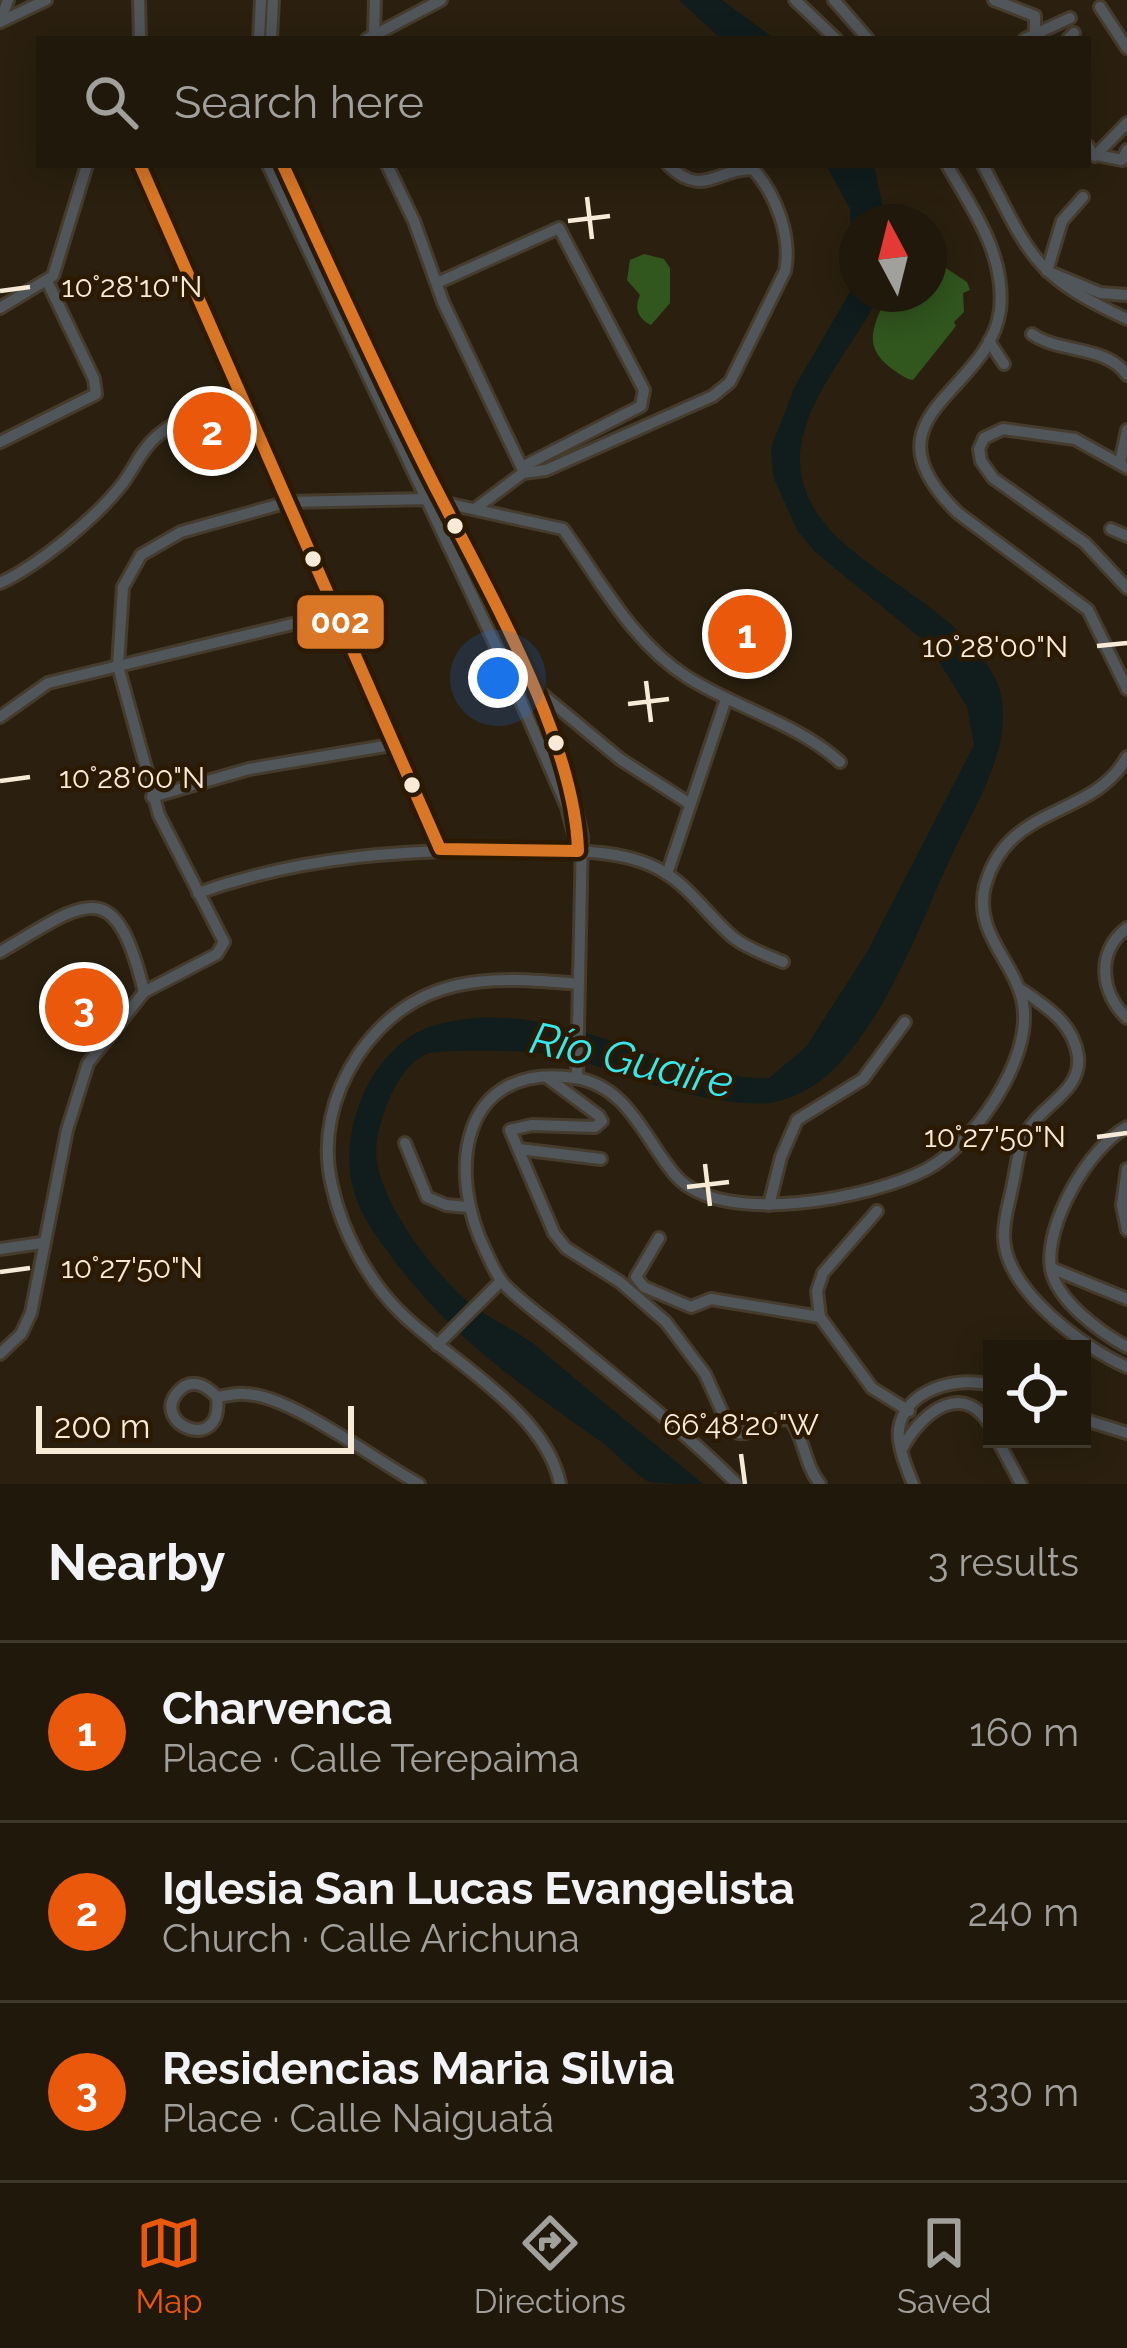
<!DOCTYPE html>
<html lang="en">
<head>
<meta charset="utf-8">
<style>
	:root { --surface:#20180b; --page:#2d2519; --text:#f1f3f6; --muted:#a2a09d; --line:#3d372c; --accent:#ea580c }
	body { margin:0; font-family:Raleway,sans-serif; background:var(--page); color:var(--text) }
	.controls { position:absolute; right:36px; bottom:36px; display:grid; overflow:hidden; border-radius:0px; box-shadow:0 6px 30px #0003 }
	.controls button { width:108px; height:108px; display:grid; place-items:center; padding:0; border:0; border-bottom:3px solid var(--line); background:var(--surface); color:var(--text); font:60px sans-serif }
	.compass { position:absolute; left:839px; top:204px; width:108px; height:108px; border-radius:50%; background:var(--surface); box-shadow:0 6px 30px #0003; rotate:353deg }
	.scale { position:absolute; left:36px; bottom:30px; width:318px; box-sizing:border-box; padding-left:12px; border:6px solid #f7ebd8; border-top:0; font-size:33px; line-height:42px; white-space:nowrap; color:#f7ebd8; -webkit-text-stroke:9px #2c1a00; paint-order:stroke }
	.you { position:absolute; left:498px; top:678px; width:42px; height:42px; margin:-30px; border:9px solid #fff; border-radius:50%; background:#1a73e8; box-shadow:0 0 0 18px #1a73e833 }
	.badge { display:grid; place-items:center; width:78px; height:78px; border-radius:50%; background:var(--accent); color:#fff; font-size:39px; font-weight:700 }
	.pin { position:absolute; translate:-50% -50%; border:6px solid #fff; box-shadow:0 3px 12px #0006 }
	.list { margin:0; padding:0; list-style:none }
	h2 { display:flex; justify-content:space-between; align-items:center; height:156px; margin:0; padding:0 48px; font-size:51px }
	h2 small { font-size:39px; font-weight:400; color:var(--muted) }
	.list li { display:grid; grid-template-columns:78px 1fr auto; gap:36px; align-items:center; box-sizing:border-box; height:180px; padding:0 48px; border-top:3px solid var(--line) }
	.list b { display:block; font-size:45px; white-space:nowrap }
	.list p { margin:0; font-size:39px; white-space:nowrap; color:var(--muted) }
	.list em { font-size:39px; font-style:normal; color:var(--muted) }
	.icon { flex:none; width:66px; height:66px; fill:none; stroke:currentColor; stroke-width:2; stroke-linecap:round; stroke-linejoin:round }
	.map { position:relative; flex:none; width:1127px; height:1484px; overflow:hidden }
	.search { position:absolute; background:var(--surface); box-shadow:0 6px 30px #0003; left:36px; right:36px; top:36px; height:132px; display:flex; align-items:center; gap:30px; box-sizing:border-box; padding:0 42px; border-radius:0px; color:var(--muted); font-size:45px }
	.sheet { height:696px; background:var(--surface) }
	nav { display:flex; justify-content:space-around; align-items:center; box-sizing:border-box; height:168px; border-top:3px solid var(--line); background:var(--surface); font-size:33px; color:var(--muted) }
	nav a { display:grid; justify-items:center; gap:6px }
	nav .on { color:var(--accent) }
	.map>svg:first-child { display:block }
	.green { fill:#31561e }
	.water { fill:#101d1c }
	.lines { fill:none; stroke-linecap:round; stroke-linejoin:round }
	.minor-casing { stroke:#453c2e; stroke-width:16 }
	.minor { stroke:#51565b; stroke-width:10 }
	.bus-1-casing { stroke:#2c1a00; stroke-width:21 }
	.bus-1 { stroke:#d97726; stroke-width:12 }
	.ticks { fill:none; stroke:#f7ebd8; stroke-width:4.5 }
	.bus-dot { fill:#f7ebd8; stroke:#2c1a00; stroke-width:4.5 }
	.labels { text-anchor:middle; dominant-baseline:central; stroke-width:9; stroke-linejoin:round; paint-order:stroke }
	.water-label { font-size:45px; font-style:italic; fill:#34e8ed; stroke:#2c1a00 }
	.ticks-label { font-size:30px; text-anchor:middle; fill:#f7ebd8; stroke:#2c1a00; stroke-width:9; stroke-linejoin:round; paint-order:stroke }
	.line-badge { stroke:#2c1a00; stroke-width:4.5 }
	.badge-label { font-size:33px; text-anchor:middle; font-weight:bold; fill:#fff }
</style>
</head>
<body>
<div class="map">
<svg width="1127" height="1484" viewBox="0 0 1127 1484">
	<rect width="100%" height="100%" fill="#2b200f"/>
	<g class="green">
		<path d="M644,254L664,259L670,268V303L651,325C638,319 634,308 640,295L627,280L630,260Z"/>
		<path d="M929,257L967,282L970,290L963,293L964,312L954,322L956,326L913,380L908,379C862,353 868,335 888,294H929Z"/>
	</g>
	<g class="water">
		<polygon points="679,0 722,0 775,39 721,39"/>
		<path d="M826,165H874L886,222H857V294H879C854,351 785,416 803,483C826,566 955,595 996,680C1005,699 1004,723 1000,743C990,785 968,820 950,859C917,931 888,1016 831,1072C816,1086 795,1098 775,1102C736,1110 647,1085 607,1070C593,1065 579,1059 564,1056C520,1050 472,1049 428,1053C406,1064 393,1087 385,1110C380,1124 376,1139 376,1154C378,1199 432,1271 466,1300C489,1320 518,1330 541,1350C595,1396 649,1439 703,1484C688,1484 662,1484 649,1482C631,1472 617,1453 600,1441C518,1383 451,1338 390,1255C376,1236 361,1216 354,1192C344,1156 351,1119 367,1086C381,1060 404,1035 432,1026C520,999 605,1042 689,1065C716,1072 741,1079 769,1078L806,1047L867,952L974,745L967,707L938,660L923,640L815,552L797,530L773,476L771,448L794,388L853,287L850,209Z"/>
	</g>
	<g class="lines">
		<g class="minor-casing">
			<g id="minor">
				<polyline points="139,0 140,39"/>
				<polyline points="795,0 836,39"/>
				<polyline points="834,0 868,39"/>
				<polyline points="994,0 1035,16 1035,33 1041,39"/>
				<polyline points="1100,7 1127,48"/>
				<polyline points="0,22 46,0"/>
				<polyline points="0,22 8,0"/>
				<polyline points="374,35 375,0"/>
				<polyline points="259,39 261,0"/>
				<polyline points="271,39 273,0"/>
				<polyline points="367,39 441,0"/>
				<polyline points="1025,39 1070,18"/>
				<polyline points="1068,39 1074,33"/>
				<polyline points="1088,146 1092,154 1122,160 1127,150"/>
				<polyline points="1095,156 1127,123"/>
				<polyline points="140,165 440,849"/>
				<polyline points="268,165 507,669 567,807 576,842"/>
				<polyline points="283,165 529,683 569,780 582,836 577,1078"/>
				<polyline points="387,165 414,221 443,302 522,468"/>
				<path d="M947,165C973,210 1006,255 1000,310C989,394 857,415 958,513L1088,610L1127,689"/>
				<path d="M983,165C1030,254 1031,275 1127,319"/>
				<polyline points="1083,197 1062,221 1047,271 1100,293 1127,295"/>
				<polyline points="437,283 559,228 644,390 641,406 522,467"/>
				<polyline points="0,308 53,276 87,165"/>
				<path d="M1032,334C1061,354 1106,345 1127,375"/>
				<polyline points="989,341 1004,364"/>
				<polyline points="0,442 96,394 94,379 48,283"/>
				<polyline points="1120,463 1127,430"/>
				<polyline points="1127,468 1075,439 1003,429 984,438 979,449 981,461 993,478 1085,543 1127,588"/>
				<path d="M475,509L523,473L546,470L713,396L730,382L785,271C792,237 776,194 753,169C717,168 703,199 668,165"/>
				<polyline points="1111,529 1127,536"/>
				<path d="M0,583C39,565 97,517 123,483C135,467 141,450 156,437C178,417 212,407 239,394"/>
				<polyline points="531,685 620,759 690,804"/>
				<polyline points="0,717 48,683 334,614"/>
				<polyline points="152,797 249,769 391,745"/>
				<polyline points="667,874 726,699"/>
				<path d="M198,893C305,855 411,849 524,850C569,851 628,848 667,874C692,890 711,919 734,938C748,949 767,955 783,962"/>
				<path d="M1127,928C1095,952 1101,994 1127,1018"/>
				<path d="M0,952C84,903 115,870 144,992"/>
				<path d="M1019,988C1045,1006 1073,1022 1078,1056C1082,1091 1043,1104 1028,1130C1018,1146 1017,1165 1013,1183C1010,1200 1003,1220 1004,1238C1006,1290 1082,1347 1127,1367"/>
				<path d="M548,1078L599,1116L602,1121L595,1127L532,1125L510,1130L554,1233L566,1248L620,1282L666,1322L705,1374L724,1416L738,1433C759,1435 770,1415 791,1420C805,1440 804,1464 820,1484"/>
				<path d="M1127,1127C1089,1147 1044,1224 1051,1269C1057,1301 1100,1332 1127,1347"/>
				<polyline points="405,1143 427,1197 446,1205 468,1207"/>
				<polyline points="519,1149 601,1159"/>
				<polyline points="1127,1169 1122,1205 1127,1230"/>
				<polyline points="769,1205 781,1157 797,1120 863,1079 905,1022"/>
				<polyline points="877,1211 823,1273 817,1291 820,1317 872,1388 909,1411"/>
				<polyline points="659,1238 636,1277 644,1287 691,1307 711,1299 820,1317"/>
				<polyline points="0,1249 42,1243"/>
				<polyline points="1051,1268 1127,1299"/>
				<polyline points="437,1345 501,1281"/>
				<path d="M0,1354L21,1334L31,1313L67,1130L88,1063L144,992L217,954L224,942L159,815L118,666L123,587L141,555L181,532L288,502L427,499L563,529C600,580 632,642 687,677C736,708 797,723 840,762"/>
				<path d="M217,1397C224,1455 151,1425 177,1393C190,1377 205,1384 217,1397C226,1396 236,1393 245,1394C291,1395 376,1461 419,1484"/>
				<polyline points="1082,1419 1127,1433"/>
				<polyline points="997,1439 1021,1484"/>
				<path d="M903,1447C923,1410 966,1379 992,1429"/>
				<path d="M560,1484C546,1412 451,1362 401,1313C367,1280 342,1231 332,1186C321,1140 332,1094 358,1055C415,972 490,976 579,984"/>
				<path d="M737,1484C684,1431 624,1384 566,1336C546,1319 522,1303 504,1284C496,1275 491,1262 486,1252C446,1171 460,1061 575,1078C629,1086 645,1141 676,1176C722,1228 873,1198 927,1169C973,1144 1033,1060 1023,1004C1016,962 973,934 985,886C1008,802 1092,820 1127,757"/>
				<path d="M913,1484C907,1469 897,1446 899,1429C905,1388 959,1376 992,1385"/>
			</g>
		</g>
		<use href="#minor" class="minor"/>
		<g class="bus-1-casing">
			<path id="bus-1" d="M140,165L440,849L578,851C575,733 476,570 423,463C374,365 329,265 283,165"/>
		</g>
		<use href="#bus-1" class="bus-1"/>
	</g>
	<path class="ticks" d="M587,197L592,239M568,221L610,216M0,291L30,287M1097,646L1127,643M646,681L651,722M628,704L669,699M0,781L30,777M1097,1137L1127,1133M705,1164L710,1206M687,1187L729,1182M0,1272L30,1268M741,1454L745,1484"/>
	<g class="bus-dot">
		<circle cx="455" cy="526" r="10"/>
		<circle cx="313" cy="559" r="10"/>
		<circle cx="556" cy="743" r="10"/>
		<circle cx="412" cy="785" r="10"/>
	</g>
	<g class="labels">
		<g class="water-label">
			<text transform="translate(632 1060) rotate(13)">Río Guaire</text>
		</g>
	</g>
	<g class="ticks-label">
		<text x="132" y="297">10°28'10"N</text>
		<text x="995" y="657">10°28'00"N</text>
		<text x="132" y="788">10°28'00"N</text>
		<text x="995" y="1147">10°27'50"N</text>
		<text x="132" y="1278">10°27'50"N</text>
		<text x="741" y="1435">66°48'20"W</text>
	</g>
	<rect class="line-badge" x="295" y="593" width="91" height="58" rx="12" fill="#d97726"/>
	<g class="badge-label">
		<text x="340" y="633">002</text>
	</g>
</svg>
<div class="controls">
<button><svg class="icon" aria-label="locate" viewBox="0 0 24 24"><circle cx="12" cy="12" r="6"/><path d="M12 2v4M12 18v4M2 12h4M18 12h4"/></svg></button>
</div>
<svg class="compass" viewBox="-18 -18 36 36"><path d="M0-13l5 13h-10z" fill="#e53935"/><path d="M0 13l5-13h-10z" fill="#a2a09d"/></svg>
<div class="scale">200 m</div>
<div class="you"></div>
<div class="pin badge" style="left:747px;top:634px">1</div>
<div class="pin badge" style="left:212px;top:431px">2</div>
<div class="pin badge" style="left:84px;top:1007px">3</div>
<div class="search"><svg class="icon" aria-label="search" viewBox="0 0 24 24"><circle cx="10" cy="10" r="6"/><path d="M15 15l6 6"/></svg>Search here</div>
</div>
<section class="sheet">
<h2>Nearby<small>3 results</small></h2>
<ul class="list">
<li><span class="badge">1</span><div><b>Charvenca</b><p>Place · Calle Terepaima</p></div><em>160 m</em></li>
<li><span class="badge">2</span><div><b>Iglesia San Lucas Evangelista</b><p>Church · Calle Arichuna</p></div><em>240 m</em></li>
<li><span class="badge">3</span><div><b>Residencias Maria Silvia</b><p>Place · Calle Naiguatá</p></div><em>330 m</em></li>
</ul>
</section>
<nav>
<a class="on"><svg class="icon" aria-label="map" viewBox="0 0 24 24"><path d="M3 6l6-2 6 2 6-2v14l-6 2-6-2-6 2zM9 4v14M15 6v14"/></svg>Map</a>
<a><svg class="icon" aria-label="directions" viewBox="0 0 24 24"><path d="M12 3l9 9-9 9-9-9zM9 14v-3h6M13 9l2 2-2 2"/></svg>Directions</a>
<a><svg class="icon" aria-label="saved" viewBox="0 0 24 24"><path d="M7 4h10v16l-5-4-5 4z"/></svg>Saved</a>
</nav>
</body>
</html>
